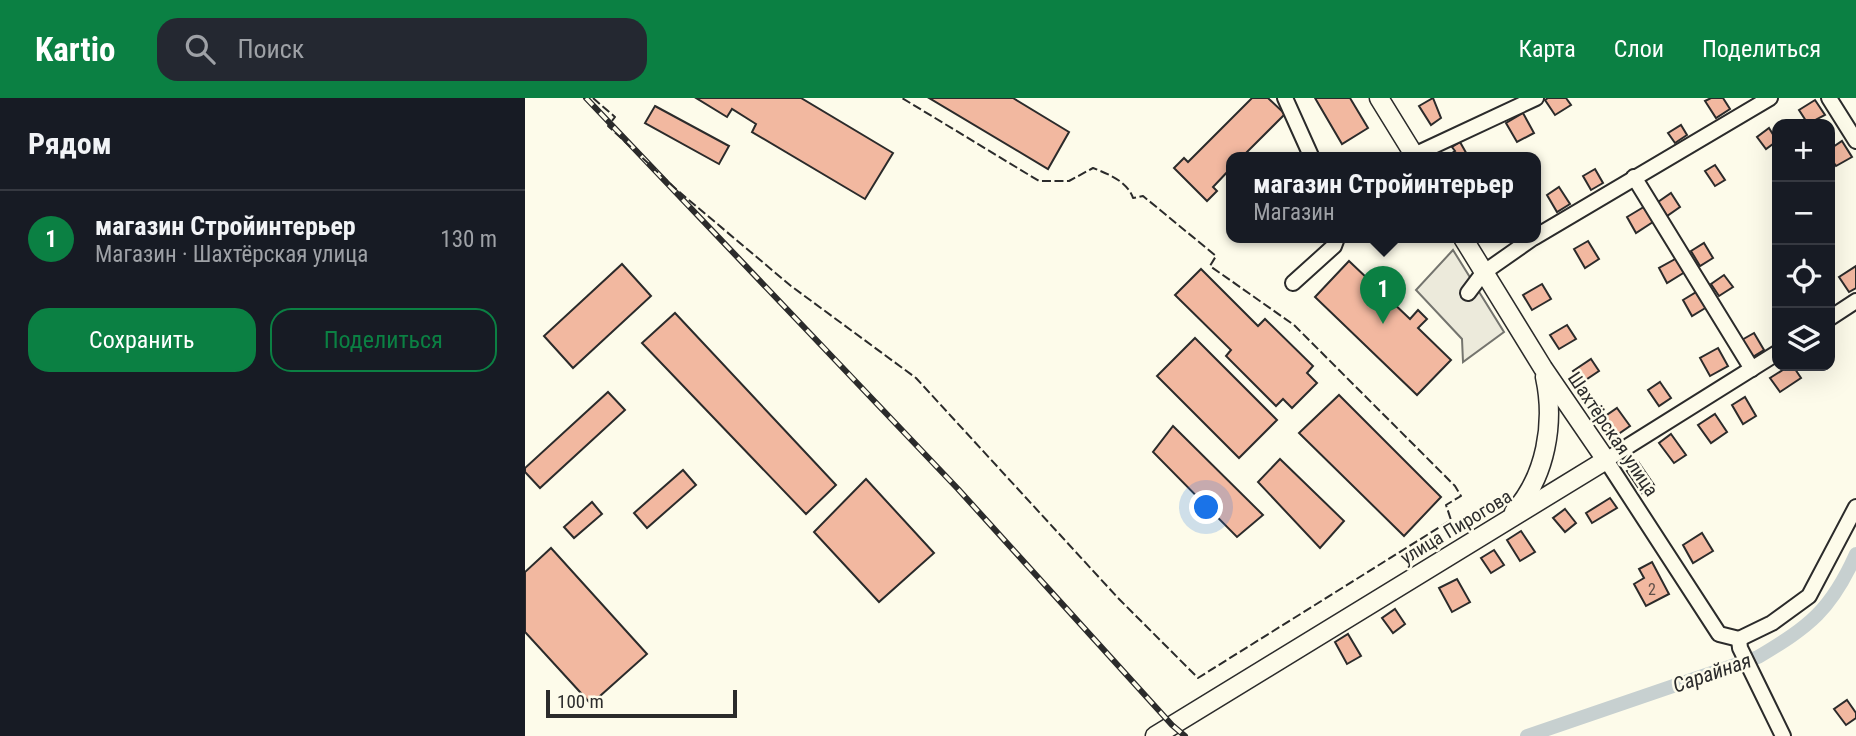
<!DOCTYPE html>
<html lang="ru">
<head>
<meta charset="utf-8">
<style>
	:root { --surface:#171b24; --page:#242831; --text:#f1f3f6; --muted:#9ea1a6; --line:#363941; --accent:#0b8043 }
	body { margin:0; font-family:"Roboto Condensed",sans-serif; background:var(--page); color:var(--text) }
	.controls { position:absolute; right:21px; top:21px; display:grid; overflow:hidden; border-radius:14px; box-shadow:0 7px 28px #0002 }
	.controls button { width:63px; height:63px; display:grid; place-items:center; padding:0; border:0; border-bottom:2px solid var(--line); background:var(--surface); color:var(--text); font:35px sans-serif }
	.scale { position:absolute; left:21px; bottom:18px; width:191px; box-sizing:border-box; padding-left:7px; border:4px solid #2b2b2b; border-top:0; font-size:19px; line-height:24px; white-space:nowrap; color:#2b2b2b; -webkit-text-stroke:5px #fdfbea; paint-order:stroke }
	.you { position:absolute; left:682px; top:410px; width:24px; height:24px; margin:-18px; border:5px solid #fff; border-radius:50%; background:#1a73e8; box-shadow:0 0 0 10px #1a73e833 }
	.badge { display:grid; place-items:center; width:46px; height:46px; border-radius:50%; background:var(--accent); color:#fff; font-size:23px; font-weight:700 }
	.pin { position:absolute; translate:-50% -58px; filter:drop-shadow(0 2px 4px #0008) }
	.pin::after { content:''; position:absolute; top:37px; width:24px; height:21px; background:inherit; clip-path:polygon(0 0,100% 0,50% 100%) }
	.popup { position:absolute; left:701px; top:54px; width:315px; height:91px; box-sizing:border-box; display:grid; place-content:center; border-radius:14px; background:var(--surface); filter:drop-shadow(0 2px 5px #0005); font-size:23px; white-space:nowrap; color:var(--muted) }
	.popup b { font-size:26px; color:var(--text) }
	.popup::after { content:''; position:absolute; left:50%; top:100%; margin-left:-14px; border:14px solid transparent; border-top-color:var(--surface) }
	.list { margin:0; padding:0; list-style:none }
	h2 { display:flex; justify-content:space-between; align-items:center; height:91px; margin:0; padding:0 28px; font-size:30px }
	h2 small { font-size:23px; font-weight:400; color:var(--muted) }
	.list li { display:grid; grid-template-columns:46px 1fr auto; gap:21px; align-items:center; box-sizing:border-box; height:98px; padding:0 28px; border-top:2px solid var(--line) }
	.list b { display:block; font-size:26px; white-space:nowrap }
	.list p { margin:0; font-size:23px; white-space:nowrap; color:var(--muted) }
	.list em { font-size:23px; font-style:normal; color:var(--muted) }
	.actions { display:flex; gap:14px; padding:21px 28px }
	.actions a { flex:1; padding:16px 0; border:2px solid var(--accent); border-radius:21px; text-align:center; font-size:24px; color:var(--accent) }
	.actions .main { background:var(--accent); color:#fff }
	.icon { flex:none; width:38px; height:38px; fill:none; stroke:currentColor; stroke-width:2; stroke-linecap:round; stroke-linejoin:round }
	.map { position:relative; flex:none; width:1331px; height:638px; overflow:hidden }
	header { display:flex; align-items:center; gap:42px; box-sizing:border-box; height:98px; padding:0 35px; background:var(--accent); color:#fff }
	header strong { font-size:33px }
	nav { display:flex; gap:38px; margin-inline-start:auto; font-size:24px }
	.search { width:490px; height:63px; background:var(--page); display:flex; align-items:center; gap:18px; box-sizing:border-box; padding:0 24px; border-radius:21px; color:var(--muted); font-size:26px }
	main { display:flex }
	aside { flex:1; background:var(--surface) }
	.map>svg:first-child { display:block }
	.parking { fill:#eceadb; stroke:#74746e; stroke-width:2 }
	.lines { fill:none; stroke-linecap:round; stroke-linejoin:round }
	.canal { stroke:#c7d0d0; stroke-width:14 }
	.building { fill:#f2b8a0; stroke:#2b2b2b; stroke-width:2 }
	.minor-casing { stroke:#2b2b2b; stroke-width:18 }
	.major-casing { stroke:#2b2b2b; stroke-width:21 }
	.minor { stroke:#fdfbea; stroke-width:14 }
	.major { stroke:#fdfbea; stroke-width:18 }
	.rail-casing { stroke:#2b2b2b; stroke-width:6 }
	.rail { stroke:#fdfbea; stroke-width:3.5; stroke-dasharray:10; stroke-linecap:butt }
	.fence { stroke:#2b2b2b; stroke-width:2; stroke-dasharray:9 3.5; stroke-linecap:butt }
	.labels { text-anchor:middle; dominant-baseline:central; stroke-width:5; stroke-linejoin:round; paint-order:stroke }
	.number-label { font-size:16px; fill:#5d4e48 }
	.street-label { font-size:19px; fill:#2b2b2b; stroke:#fdfbea }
	.water-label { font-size:21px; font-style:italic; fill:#2b2b2b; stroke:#fdfbea }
</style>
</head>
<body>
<header>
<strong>Kartio</strong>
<div class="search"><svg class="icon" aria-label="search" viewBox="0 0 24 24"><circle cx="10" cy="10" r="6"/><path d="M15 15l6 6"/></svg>Поиск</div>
<nav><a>Карта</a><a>Слои</a><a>Поделиться</a></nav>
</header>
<main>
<aside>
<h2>Рядом<small></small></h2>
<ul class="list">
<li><span class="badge">1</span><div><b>магазин Стройинтерьер</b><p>Магазин · Шахтёрская улица</p></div><em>130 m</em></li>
</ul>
<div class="actions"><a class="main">Сохранить</a><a>Поделиться</a></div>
</aside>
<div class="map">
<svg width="1331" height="638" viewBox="0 0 1331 638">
	<rect width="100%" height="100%" fill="#fdfbea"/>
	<polygon class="parking" points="928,152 979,234 938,264 937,241 891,192"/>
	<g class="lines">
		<path class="canal" d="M1002,638L1233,559C1285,528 1306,512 1331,456"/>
	</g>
	<g class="building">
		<polygon points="171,0 276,0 368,55 340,101 227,34 231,26 207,11 202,19"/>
		<polygon points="404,0 488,0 544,34 523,71"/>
		<polygon points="727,0 743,0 760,16 716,60 706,60 706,70 688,89 692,93 682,103 649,70 659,60 663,64"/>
		<polygon points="790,0 825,0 843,30 817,46"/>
		<polygon points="908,0 916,20 906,27 894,8"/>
		<polygon points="1023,0 1041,0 1046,7 1030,17 1020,2"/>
		<polygon points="1186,0 1198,0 1205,11 1191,20 1180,3"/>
		<polygon points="1290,2 1300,17 1283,26 1274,12"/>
		<polygon points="130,8 204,48 194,66 120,25"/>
		<polygon points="998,15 1009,35 992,44 981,25"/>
		<polygon points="1156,27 1162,37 1150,45 1143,35"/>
		<polygon points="1244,30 1252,43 1241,51 1232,39"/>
		<polygon points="1317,43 1327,59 1311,68 1305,59 1305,51"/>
		<polygon points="935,44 944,60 920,60 930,53 927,49"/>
		<polygon points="1190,67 1200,82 1190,88 1180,73"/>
		<polygon points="1070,71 1078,85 1066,92 1058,78"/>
		<polygon points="1034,89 1045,106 1032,114 1022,97"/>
		<polygon points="1146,95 1155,109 1142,118 1133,104"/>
		<polygon points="1122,107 1131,122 1111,135 1102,119"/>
		<polygon points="1063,143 1074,161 1060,170 1049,151"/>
		<polygon points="1179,145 1188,160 1175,168 1166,153"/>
		<polygon points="1152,160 1160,174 1142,185 1134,170"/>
		<polygon points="824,163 885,221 893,212 902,221 893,230 926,262 892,297 790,199"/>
		<polygon points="97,166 126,198 48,270 19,238"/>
		<polygon points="1331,168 1331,190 1324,194 1314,179"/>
		<polygon points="676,171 733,228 740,221 788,268 782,275 792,285 767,310 758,301 751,308 701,258 706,252 650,197"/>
		<polygon points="1199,177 1208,189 1194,198 1186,186"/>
		<polygon points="1017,186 1026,201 1007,212 998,197"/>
		<polygon points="1173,193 1182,209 1167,218 1158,202"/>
		<polygon points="150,215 311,387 281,416 117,245"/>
		<polygon points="1042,227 1051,241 1034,251 1025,237"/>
		<polygon points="1229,235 1239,252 1226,260 1215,243"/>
		<polygon points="670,240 752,322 714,360 632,278"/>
		<polygon points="1193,250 1203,268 1185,278 1175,260"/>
		<polygon points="1066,261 1074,273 1056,285 1048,273"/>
		<polygon points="1264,268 1268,268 1276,280 1255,294 1245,280"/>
		<polygon points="1135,284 1146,300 1134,308 1123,292"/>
		<polygon points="83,294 100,312 15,390 0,374 0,370"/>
		<polygon points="814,297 916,399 879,438 774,335"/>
		<polygon points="1220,299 1231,318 1218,326 1207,307"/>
		<polygon points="1092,310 1105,328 1089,339 1076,321"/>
		<polygon points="1190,316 1202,334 1186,345 1173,327"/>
		<polygon points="648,328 738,417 712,439 628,354"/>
		<polygon points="1146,336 1161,357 1149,365 1134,345"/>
		<polygon points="755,361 819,423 795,450 733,384"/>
		<polygon points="1114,365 1129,387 1117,395 1102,373"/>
		<polygon points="158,372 171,387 122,430 109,415"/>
		<polygon points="341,381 409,455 354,504 289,434"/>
		<polygon points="1085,400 1092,410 1067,425 1061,415"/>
		<polygon points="67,404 77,416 49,440 39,429"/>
		<polygon points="1040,411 1051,425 1040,434 1028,420"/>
		<polygon points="996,433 1010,454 995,463 982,442"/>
		<polygon points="1177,435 1188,453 1168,465 1158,447"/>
		<polygon points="26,450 122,556 66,606 0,534 0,474"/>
		<polygon points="969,452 979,467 966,475 956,460"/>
		<polygon points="1127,464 1144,496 1121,508 1109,486 1119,480 1114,471"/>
		<polygon points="932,481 945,504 927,514 914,490"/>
		<polygon points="870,511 880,526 868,535 857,520"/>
		<polygon points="823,536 836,558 822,566 810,544"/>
		<polygon points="1322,602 1331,615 1331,620 1321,627 1309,611"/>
	</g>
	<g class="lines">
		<g class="minor-casing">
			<g id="minor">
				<polyline points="760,0 787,60"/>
				<polyline points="1304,0 1331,43"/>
				<polyline points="889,57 1011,0"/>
				<polyline points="1109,79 1227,271"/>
				<polyline points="1010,139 1245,0"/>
				<polyline points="768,185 809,148 812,140"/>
				<polyline points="943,195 958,175 1008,140"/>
				<polyline points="1305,220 1331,203"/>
				<polyline points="1214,541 1194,536 1081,362 1252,255"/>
				<polyline points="1214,541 1247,525 1284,498 1331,409"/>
				<polyline points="1214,541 1215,550 1258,638"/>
			</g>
		</g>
		<g class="major-casing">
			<g id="major">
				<polyline points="854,0 891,60"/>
				<path d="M989,414C1021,378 1030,325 1020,279"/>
				<polyline points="630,638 1081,362 1018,270 938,140"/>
			</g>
		</g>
		<use href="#minor" class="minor"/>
		<use href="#major" class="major"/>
		<g class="rail-casing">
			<polyline id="rail" points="61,0 433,391 647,627 660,638"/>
		</g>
		<use href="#rail" class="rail"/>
		<path class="fence" d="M68,0L90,19L83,28L152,92L266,188L391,280L593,500L673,580L926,422L921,407L936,398L930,388L769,227L685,168L691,158L618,98L608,100C602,83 583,76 568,70L544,83H514L377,0"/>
	</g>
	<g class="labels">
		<g class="number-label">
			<text x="1127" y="491">2</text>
		</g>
		<g class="street-label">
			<text transform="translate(1088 336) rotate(56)">Шахтёрская улица</text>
			<text transform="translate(931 429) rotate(-31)">улица Пирогова</text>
		</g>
		<g class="water-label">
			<text transform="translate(1187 575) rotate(-19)">Сарайная</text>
		</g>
	</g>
</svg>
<div class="controls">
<button>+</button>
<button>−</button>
<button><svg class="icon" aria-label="locate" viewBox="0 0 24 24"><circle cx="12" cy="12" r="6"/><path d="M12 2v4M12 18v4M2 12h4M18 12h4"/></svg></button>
<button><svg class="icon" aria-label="layers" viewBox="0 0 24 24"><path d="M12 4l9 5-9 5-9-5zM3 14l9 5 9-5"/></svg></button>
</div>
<div class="scale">100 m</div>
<div class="you"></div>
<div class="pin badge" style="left:858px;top:226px">1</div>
<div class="popup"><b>магазин Стройинтерьер</b>Магазин</div>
</div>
</main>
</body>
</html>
